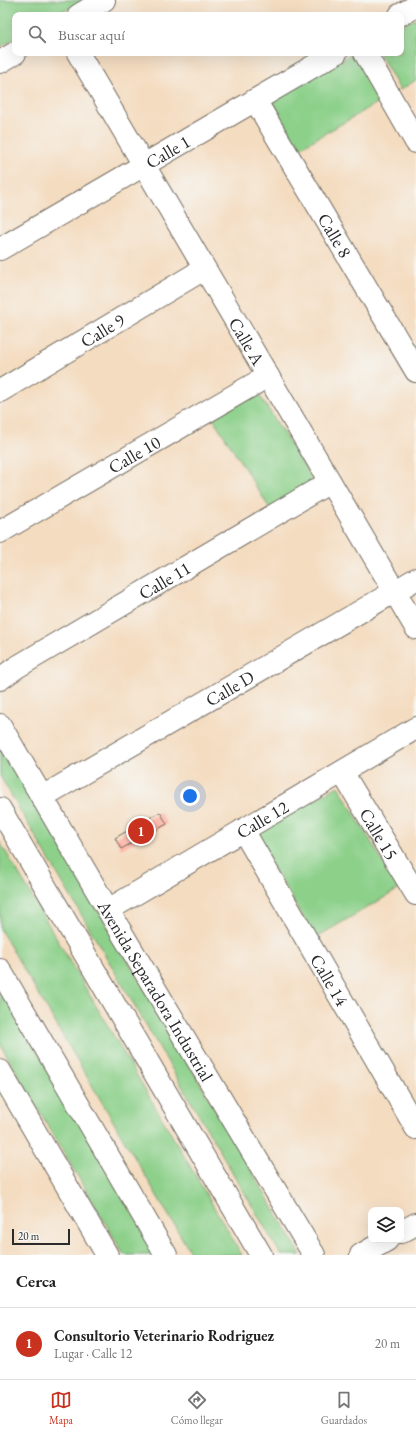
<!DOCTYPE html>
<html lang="es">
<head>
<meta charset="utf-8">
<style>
	:root { --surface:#fff; --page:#f6f6f6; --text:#222; --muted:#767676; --line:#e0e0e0; --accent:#c8321e }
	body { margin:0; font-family:"EB Garamond",serif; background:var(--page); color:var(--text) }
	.controls { position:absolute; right:12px; bottom:12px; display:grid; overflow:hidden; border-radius:8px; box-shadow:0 4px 16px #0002 }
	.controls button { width:36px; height:36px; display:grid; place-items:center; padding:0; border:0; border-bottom:1px solid var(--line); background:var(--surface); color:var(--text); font:20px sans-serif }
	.scale { position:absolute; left:12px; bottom:10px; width:58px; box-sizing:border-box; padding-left:4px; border:2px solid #2b2b2b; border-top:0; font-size:11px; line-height:14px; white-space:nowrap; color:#2b2b2b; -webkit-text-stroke:3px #f6f6f2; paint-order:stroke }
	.you { position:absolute; left:190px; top:796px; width:14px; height:14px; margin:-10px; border:3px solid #fff; border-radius:50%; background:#1a73e8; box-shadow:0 0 0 6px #1a73e833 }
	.badge { display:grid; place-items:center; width:26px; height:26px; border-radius:50%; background:var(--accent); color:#fff; font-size:13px; font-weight:700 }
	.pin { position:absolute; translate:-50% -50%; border:2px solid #fff; box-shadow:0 1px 4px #0006 }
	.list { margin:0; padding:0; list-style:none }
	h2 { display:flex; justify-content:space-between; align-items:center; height:52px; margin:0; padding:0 16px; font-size:17px }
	h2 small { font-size:13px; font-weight:400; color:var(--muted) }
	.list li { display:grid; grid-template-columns:26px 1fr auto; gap:12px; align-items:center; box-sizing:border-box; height:72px; padding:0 16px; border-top:1px solid var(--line) }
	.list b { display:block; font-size:15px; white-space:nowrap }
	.list p { margin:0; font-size:13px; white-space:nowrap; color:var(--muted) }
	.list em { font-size:13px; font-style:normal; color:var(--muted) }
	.icon { flex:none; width:22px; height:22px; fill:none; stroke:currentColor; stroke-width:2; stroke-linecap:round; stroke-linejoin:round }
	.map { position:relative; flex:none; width:416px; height:1255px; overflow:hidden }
	.search { position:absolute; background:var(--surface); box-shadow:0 4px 16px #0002; left:12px; right:12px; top:12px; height:44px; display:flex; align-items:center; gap:10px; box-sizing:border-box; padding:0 14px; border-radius:8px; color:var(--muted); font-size:15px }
	.sheet { height:124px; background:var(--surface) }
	nav { display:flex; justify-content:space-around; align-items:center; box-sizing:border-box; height:56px; border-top:1px solid var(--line); background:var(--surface); font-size:11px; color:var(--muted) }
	nav a { display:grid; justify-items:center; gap:2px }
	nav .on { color:var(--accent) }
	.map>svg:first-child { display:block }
	.green { fill:#8cd08a; stroke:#5c7e5a }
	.building { fill:#ffa998 }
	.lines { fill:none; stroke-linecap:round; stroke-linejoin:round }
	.minor-casing { stroke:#71695f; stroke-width:24 }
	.major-casing { stroke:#71695f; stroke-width:24 }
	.minor { stroke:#fff; stroke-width:22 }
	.major { stroke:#fff; stroke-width:22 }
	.labels { text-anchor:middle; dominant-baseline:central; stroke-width:3; stroke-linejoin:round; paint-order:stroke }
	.street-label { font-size:18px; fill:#2b2b2b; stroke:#f6f6f2 }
</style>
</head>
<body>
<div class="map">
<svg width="416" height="1255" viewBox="0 0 416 1255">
	<rect width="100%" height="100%" fill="#f6f6f2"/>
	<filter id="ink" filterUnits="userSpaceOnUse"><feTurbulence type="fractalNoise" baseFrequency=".025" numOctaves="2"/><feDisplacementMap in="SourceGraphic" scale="8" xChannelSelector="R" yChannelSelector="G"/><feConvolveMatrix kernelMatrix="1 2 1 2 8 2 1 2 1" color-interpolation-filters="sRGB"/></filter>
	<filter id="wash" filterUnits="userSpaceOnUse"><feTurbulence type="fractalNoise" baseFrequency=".012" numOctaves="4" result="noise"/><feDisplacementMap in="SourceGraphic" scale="16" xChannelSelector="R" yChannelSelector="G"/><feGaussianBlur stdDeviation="0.9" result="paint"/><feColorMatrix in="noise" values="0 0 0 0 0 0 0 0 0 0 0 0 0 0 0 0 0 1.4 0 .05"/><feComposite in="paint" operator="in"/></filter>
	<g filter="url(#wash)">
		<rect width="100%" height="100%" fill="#f4dcc0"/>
		<g class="green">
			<polygon points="0,0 84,0 57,15 15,15 15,39 0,47"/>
			<polygon points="416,18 416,80 400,90 379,53 401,53 401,26"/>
			<polygon points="353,53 360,53 386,98 293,152 266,105"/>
			<polygon points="255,388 316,485 272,512 211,415"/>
			<polygon points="0,743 301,1255 281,1255 0,776"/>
			<polygon points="338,786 399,889 315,938 254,835"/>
			<polygon points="0,842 242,1255 192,1255 0,929"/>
			<polygon points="0,986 158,1255 124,1255 0,1044"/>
		</g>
		<g id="blocks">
			<polygon class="building" points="160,812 167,824 121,849 115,838"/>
		</g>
	</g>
	<g filter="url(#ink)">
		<use href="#blocks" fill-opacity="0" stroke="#71695f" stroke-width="1"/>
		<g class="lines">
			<g class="minor-casing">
				<g id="minor">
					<polyline points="79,15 104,0"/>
					<polyline points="400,15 416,6"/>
					<path id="s1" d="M78,53L416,628"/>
					<polyline points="365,53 416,142"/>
					<polyline points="0,62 15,53"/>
					<path id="s2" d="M255,100L416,371"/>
					<path id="s3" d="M0,249L336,53"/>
					<path id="s4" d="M0,391L204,269"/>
					<path id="s5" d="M0,532L268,376"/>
					<path id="s6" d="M0,679L17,667L330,482"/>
					<path id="s7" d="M0,725L108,910L314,1255"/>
					<path id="s8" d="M342,772L416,894"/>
					<path id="s9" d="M42,797L416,579"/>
					<path id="s10" d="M243,830L416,1128"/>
					<path id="s11" d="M108,910L416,728"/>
					<polyline points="0,1071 107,1255"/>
					<polyline points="401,1232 416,1224"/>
					<polyline points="361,1255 387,1240"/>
				</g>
			</g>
			<g class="major-casing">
				<g id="major">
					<polyline points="0,809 261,1255"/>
					<polyline points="0,970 166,1255"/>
				</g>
			</g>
			<use href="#minor" class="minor"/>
			<use href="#major" class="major"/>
		</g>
	</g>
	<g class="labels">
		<g class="street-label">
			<text stroke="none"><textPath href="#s3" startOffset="194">Calle 1</textPath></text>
			<text stroke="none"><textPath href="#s2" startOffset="157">Calle 8</textPath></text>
			<text stroke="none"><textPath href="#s4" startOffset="119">Calle 9</textPath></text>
			<text stroke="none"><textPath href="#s1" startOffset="334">Calle A</textPath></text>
			<text stroke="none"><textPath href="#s5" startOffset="155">Calle 10</textPath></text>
			<text stroke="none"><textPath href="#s6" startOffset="192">Calle 11</textPath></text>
			<text stroke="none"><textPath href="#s9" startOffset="217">Calle D</textPath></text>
			<text stroke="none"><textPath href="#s11" startOffset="179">Calle 12</textPath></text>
			<text stroke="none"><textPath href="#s8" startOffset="72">Calle 15</textPath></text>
			<text stroke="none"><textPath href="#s10" startOffset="173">Calle 14</textPath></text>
			<text stroke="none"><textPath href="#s7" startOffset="308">Avenida Separadora Industrial</textPath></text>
		</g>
	</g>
</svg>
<div class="controls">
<button><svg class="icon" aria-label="layers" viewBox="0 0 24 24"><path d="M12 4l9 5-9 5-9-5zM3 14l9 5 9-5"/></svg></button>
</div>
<div class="scale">20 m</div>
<div class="you"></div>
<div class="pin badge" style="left:141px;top:831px">1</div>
<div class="search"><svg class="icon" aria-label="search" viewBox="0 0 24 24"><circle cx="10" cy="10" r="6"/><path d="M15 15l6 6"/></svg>Buscar aquí</div>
</div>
<section class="sheet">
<h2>Cerca<small></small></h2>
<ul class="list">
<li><span class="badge">1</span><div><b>Consultorio Veterinario Rodriguez</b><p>Lugar · Calle 12</p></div><em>20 m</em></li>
</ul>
</section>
<nav>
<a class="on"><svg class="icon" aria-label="map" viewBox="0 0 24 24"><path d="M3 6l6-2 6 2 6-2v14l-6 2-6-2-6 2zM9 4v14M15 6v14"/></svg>Mapa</a>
<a><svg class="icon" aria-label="directions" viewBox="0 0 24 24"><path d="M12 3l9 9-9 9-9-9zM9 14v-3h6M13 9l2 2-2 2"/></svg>Cómo llegar</a>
<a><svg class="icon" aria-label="saved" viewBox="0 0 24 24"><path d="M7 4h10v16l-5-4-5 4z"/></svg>Guardados</a>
</nav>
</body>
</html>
